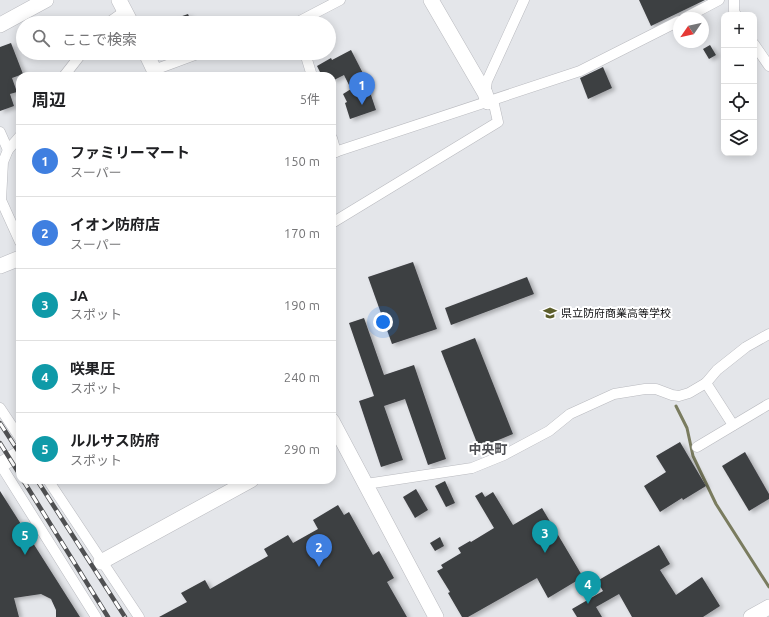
<!DOCTYPE html>
<html lang="ja">
<head>
<meta charset="utf-8">
<style>
	:root { --surface:#fff; --page:#f2f2f2; --text:#202124; --muted:#757577; --line:#e0e0e0; --accent:#7c3aed }
	body { margin:0; font-family:Ubuntu,"Noto Sans JP",sans-serif; background:var(--page); color:var(--text) }
	.controls { position:absolute; right:12px; top:12px; display:grid; overflow:hidden; border-radius:8px; box-shadow:0 2px 10px #0003 }
	.controls button { width:36px; height:36px; display:grid; place-items:center; padding:0; border:0; border-bottom:1px solid var(--line); background:var(--surface); color:var(--text); font:20px sans-serif }
	.compass { position:absolute; left:673px; top:12px; width:36px; height:36px; border-radius:50%; background:var(--surface); box-shadow:0 2px 10px #0003; rotate:236deg }
	.you { position:absolute; left:383px; top:322px; width:14px; height:14px; margin:-10px; border:3px solid #fff; border-radius:50%; background:#1a73e8; box-shadow:0 0 0 6px #1a73e833 }
	.badge { display:grid; place-items:center; width:26px; height:26px; border-radius:50%; background:var(--accent); color:#fff; font-size:13px; font-weight:700 }
	.pin { position:absolute; translate:-50% -33px; filter:drop-shadow(0 1px 2px #0008) }
	.pin::after { content:''; position:absolute; top:21px; width:14px; height:12px; background:inherit; clip-path:polygon(0 0,100% 0,50% 100%) }
	.list { margin:0; padding:0; list-style:none }
	h2 { display:flex; justify-content:space-between; align-items:center; height:52px; margin:0; padding:0 16px; font-size:17px }
	h2 small { font-size:13px; font-weight:400; color:var(--muted) }
	.list li { display:grid; grid-template-columns:26px 1fr auto; gap:12px; align-items:center; box-sizing:border-box; height:72px; padding:0 16px; border-top:1px solid var(--line) }
	.list b { display:block; font-size:15px; white-space:nowrap }
	.list p { margin:0; font-size:13px; white-space:nowrap; color:var(--muted) }
	.list em { font-size:13px; font-style:normal; color:var(--muted) }
	.icon { flex:none; width:22px; height:22px; fill:none; stroke:currentColor; stroke-width:2; stroke-linecap:round; stroke-linejoin:round }
	.map { position:relative; flex:none; width:769px; height:617px; overflow:hidden }
	.search { position:absolute; background:var(--surface); box-shadow:0 2px 10px #0003; left:16px; top:16px; width:320px; height:44px; display:flex; align-items:center; gap:10px; box-sizing:border-box; padding:0 14px; border-radius:22px; color:var(--muted); font-size:15px }
	.panel { position:absolute; background:var(--surface); box-shadow:0 2px 10px #0003; left:16px; top:72px; width:320px; height:412px; border-radius:12px }
	.map>svg:first-child { display:block }
	.lines { fill:none; stroke-linecap:round; stroke-linejoin:round }
	.stream { stroke:#7a7c5f; stroke-width:3 }
	.building { fill:#3d3f42; filter:url(#shadow) }
	.street-casing { stroke:#b9babf; stroke-width:11 }
	.secondary-casing { stroke:#b9babf; stroke-width:16 }
	.street { stroke:#fff; stroke-width:10 }
	.secondary { stroke:#fff; stroke-width:15 }
	.rail-casing { stroke:#4f5052; stroke-width:4.5 }
	.rail { stroke:#fff; stroke-width:3; stroke-dasharray:9; stroke-linecap:butt }
	.labels { text-anchor:middle; dominant-baseline:central; stroke-width:4; stroke-linejoin:round; paint-order:stroke }
	.poi-label { font-size:11px; fill:#111113; stroke:#fff; text-anchor:start }
	.quarter-label { font-size:13px; font-weight:bold; fill:#4d4e52; stroke:#fff }
</style>
</head>
<body>
<div class="map">
<svg width="769" height="617" viewBox="0 0 769 617">
	<defs>
		<filter id="shadow"><feDropShadow dx="3.5" dy="2" stdDeviation="2" flood-color="#0004"/></filter>
	</defs>
	<rect width="100%" height="100%" fill="#e4e6ea"/>
	<g class="lines">
		<polyline class="stream" points="676,406 687,428 693,456 716,504 769,587"/>
	</g>
	<g class="building">
		<polygon points="639,0 705,0 651,26"/>
		<polygon points="188,14 192,23 165,23 165,22"/>
		<polygon points="11,43 23,74 12,78 17,92 10,94 14,106 0,111 0,47"/>
		<polygon points="710,45 716,55 709,59 703,49"/>
		<polygon points="351,50 369,85 368,86 376,110 350,119 345,103 347,102 343,94 351,89 344,75 332,81 332,76 322,76 317,66 331,58 332,60"/>
		<polygon points="603,67 612,88 588,99 580,78"/>
		<polygon points="413,262 437,329 392,344 368,277"/>
		<polygon points="527,277 534,294 451,325 445,308"/>
		<polygon points="364,318 384,375 414,365 446,459 428,465 405,399 384,406 403,460 381,467 359,401 374,396 349,323"/>
		<polygon points="475,338 513,434 479,448 441,351"/>
		<polygon points="680,442 706,486 683,500 682,498 660,512 644,486 666,472 656,456"/>
		<polygon points="745,452 769,494 769,499 749,511 722,466"/>
		<polygon points="445,481 455,503 446,507 435,486"/>
		<polygon points="416,489 428,510 415,518 403,497"/>
		<polygon points="0,491 80,617 56,617 56,610 51,599 41,594 14,598 19,617 0,617"/>
		<polygon points="482,492 485,497 493,492 513,525 542,508 583,577 548,598 537,578 468,617 462,617 448,593 450,592 437,571 443,568 441,565 461,553 458,548 470,541 471,542 494,528 475,496"/>
		<polygon points="338,505 344,515 349,512 373,555 379,551 394,578 387,582 407,617 159,617 187,602 181,593 205,580 210,589 268,556 264,549 288,535 293,543 318,529 313,520"/>
		<polygon points="440,537 444,546 435,551 430,543"/>
		<polygon points="659,545 670,564 660,570 676,595 702,577 720,606 703,617 632,617 619,594 596,607 602,617 577,617 572,609 603,591 597,581"/>
	</g>
	<g class="lines">
		<g class="street-casing">
			<g id="street">
				<polyline points="734,0 734,11 736,15"/>
				<polyline points="685,18 719,0"/>
				<polyline points="108,23 125,11"/>
				<polyline points="296,23 340,0"/>
				<polyline points="754,44 769,66"/>
				<polyline points="305,53 312,76"/>
				<polyline points="154,70 200,53"/>
				<polyline points="64,76 82,53"/>
				<polyline points="485,93 487,81 524,0"/>
				<polyline points="0,132 8,150"/>
				<polyline points="20,136 8,150 3,162 1,200 20,242"/>
				<polyline points="332,138 336,152"/>
				<polyline points="332,153 580,71 679,21"/>
				<polyline points="332,223 498,122 493,100"/>
				<polyline points="706,383 733,425"/>
				<polyline points="0,408 20,438"/>
				<polyline points="697,447 769,404"/>
				<polyline points="0,464 96,617"/>
				<polyline points="48,480 139,617"/>
				<polyline points="366,484 472,468 504,455 549,431 570,414 614,394 645,389 656,389 672,395 679,396 689,393 706,383 717,370 746,347 769,334"/>
			</g>
		</g>
		<g class="secondary-casing">
			<g id="secondary">
				<polyline points="119,0 131,23"/>
				<polyline points="431,0 485,93 488,102"/>
				<polyline points="0,25 46,0"/>
				<polyline points="146,53 157,76"/>
				<polyline points="0,266 20,258"/>
				<polyline points="332,421 436,617"/>
				<polyline points="0,465 20,453"/>
				<polyline points="101,562 251,480"/>
				<polyline points="751,617 769,607"/>
			</g>
		</g>
		<use href="#street" class="street"/>
		<use href="#secondary" class="secondary"/>
		<g class="rail-casing">
			<g id="rail">
				<polyline points="0,423 20,454"/>
				<polyline points="0,443 20,475"/>
				<polyline points="23,480 108,617"/>
				<polyline points="37,480 125,617"/>
			</g>
		</g>
		<use href="#rail" class="rail"/>
	</g>
	<defs>
		<g id="school-bare" transform="scale(1.08)"><path d="M0-5L7-2L0 1L-7-2ZM-4 1L0 2.5L4 1V4Q0 6-4 4Z" fill="#5c5e2b" stroke="#fff" stroke-width="2.5" paint-order="stroke"/></g>
	</defs>
	<g fill-rule="evenodd">
		<use href="#school-bare" x="550" y="313"/>
	</g>
	<g class="labels">
		<g class="poi-label">
			<text x="561" y="313">県立防府商業高等学校</text>
		</g>
		<g class="quarter-label">
			<text x="488" y="449">中央町</text>
		</g>
	</g>
</svg>
<div class="controls">
<button>+</button>
<button>−</button>
<button><svg class="icon" aria-label="locate" viewBox="0 0 24 24"><circle cx="12" cy="12" r="6"/><path d="M12 2v4M12 18v4M2 12h4M18 12h4"/></svg></button>
<button><svg class="icon" aria-label="layers" viewBox="0 0 24 24"><path d="M12 4l9 5-9 5-9-5zM3 14l9 5 9-5"/></svg></button>
</div>
<svg class="compass" viewBox="-18 -18 36 36"><path d="M0-13l5 13h-10z" fill="#e53935"/><path d="M0 13l5-13h-10z" fill="#757577"/></svg>
<div class="you"></div>
<div class="pin badge" style="left:362px;top:105px;background:#3f7fe0">1</div>
<div class="pin badge" style="left:319px;top:567px;background:#3f7fe0">2</div>
<div class="pin badge" style="left:545px;top:553px;background:#0f9aa8">3</div>
<div class="pin badge" style="left:588px;top:604px;background:#0f9aa8">4</div>
<div class="pin badge" style="left:25px;top:555px;background:#0f9aa8">5</div>
<div class="search"><svg class="icon" aria-label="search" viewBox="0 0 24 24"><circle cx="10" cy="10" r="6"/><path d="M15 15l6 6"/></svg>ここで検索</div>
<section class="panel">
<h2>周辺<small>5件</small></h2>
<ul class="list">
<li><span class="badge" style="background:#3f7fe0">1</span><div><b>ファミリーマート</b><p>スーパー</p></div><em>150 m</em></li>
<li><span class="badge" style="background:#3f7fe0">2</span><div><b>イオン防府店</b><p>スーパー</p></div><em>170 m</em></li>
<li><span class="badge" style="background:#0f9aa8">3</span><div><b>JA</b><p>スポット</p></div><em>190 m</em></li>
<li><span class="badge" style="background:#0f9aa8">4</span><div><b>咲果圧</b><p>スポット</p></div><em>240 m</em></li>
<li><span class="badge" style="background:#0f9aa8">5</span><div><b>ルルサス防府</b><p>スポット</p></div><em>290 m</em></li>
</ul>
</section>
</div>
</body>
</html>
